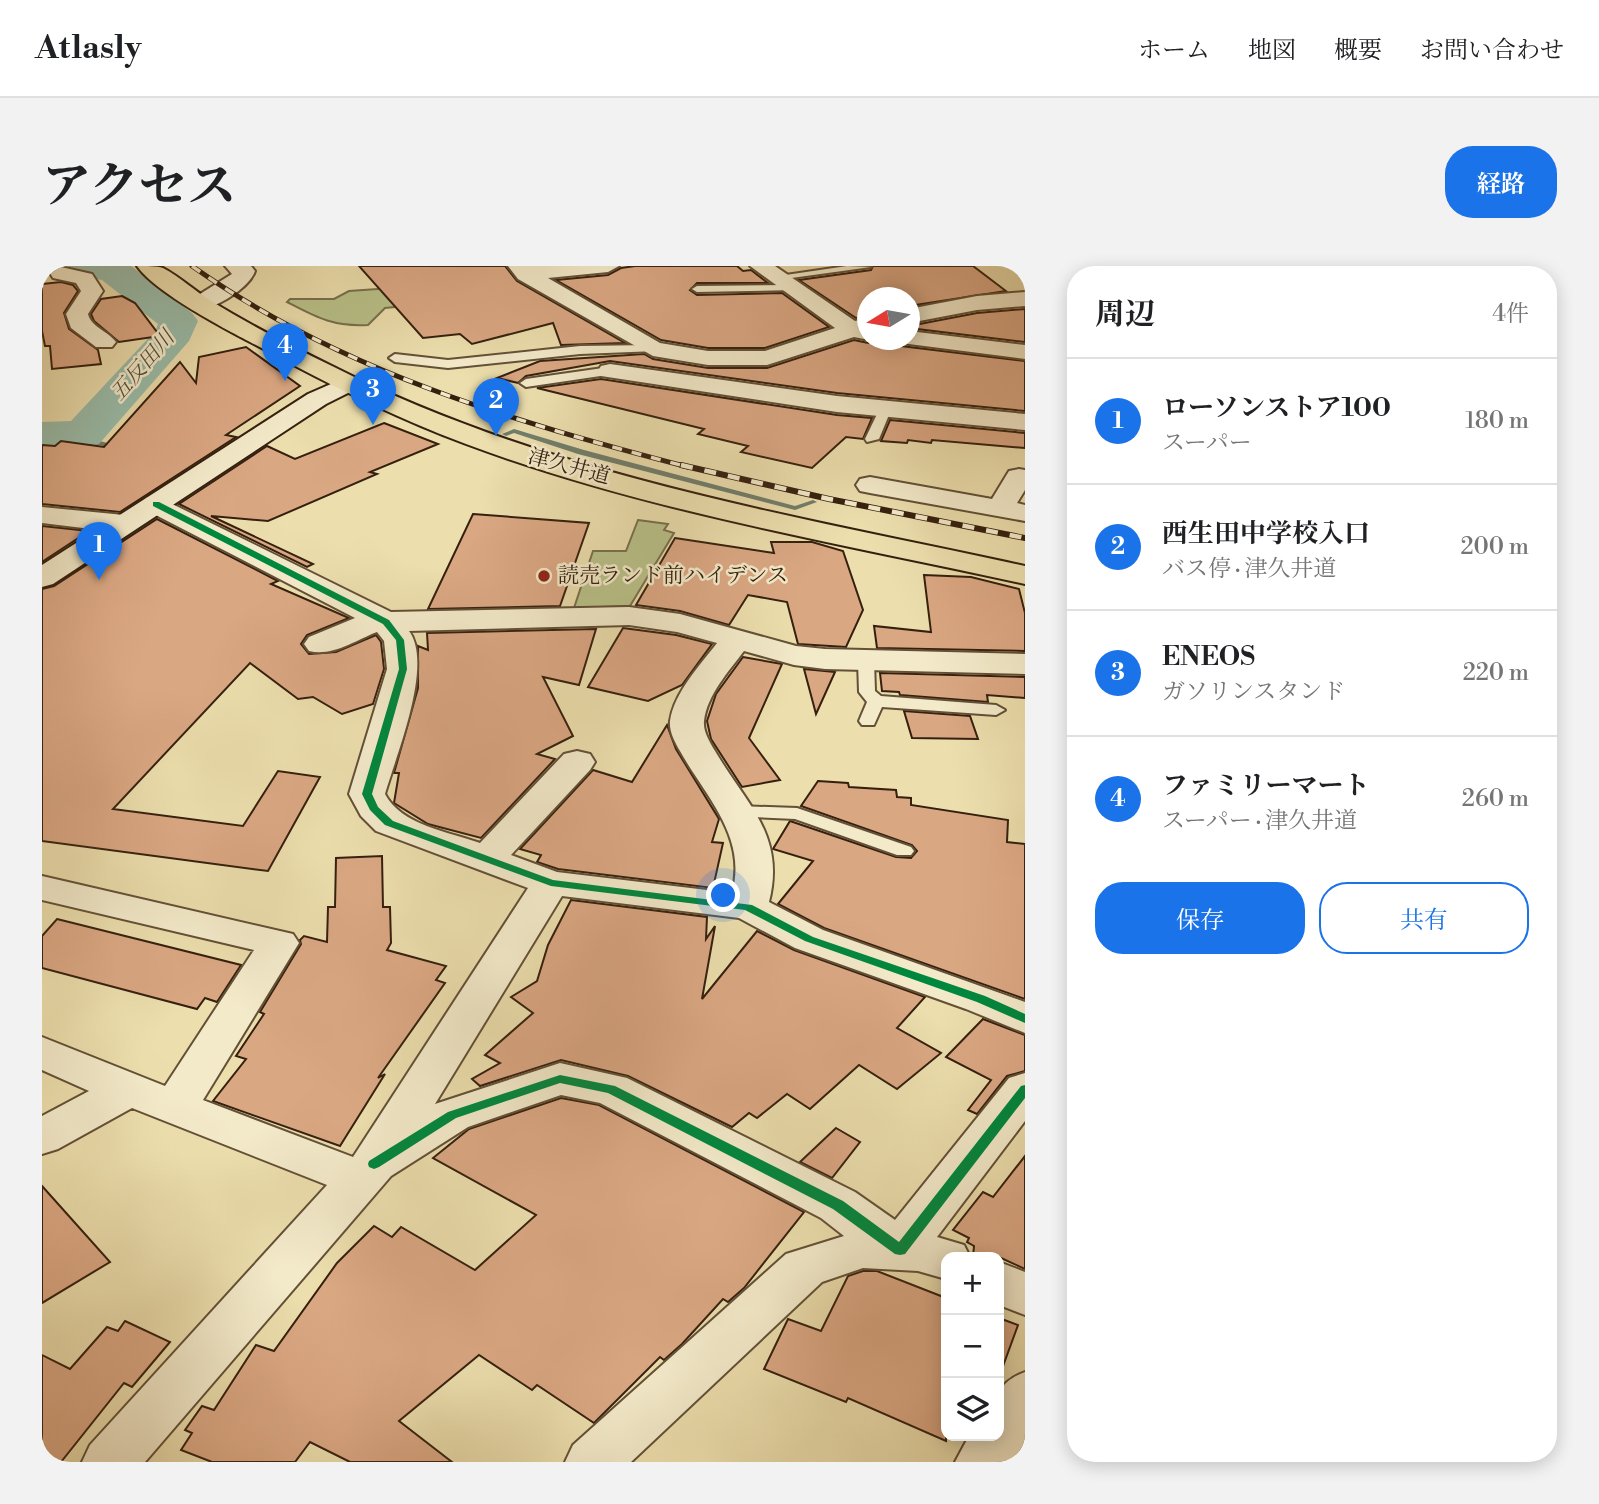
<!DOCTYPE html>
<html lang="ja">
<head>
<meta charset="utf-8">
<style>
	:root { --surface:#fff; --page:#f2f2f2; --text:#202124; --muted:#757577; --line:#e0e0e0; --accent:#1a73e8 }
	body { margin:0; font-family:"Libre Bodoni","Noto Serif JP",serif; background:var(--page); color:var(--text) }
	.controls { position:absolute; right:21px; bottom:21px; display:grid; overflow:hidden; border-radius:14px; box-shadow:0 4px 18px #0003 }
	.controls button { width:63px; height:63px; display:grid; place-items:center; padding:0; border:0; border-bottom:2px solid var(--line); background:var(--surface); color:var(--text); font:35px sans-serif }
	.compass { position:absolute; left:815px; top:21px; width:63px; height:63px; border-radius:50%; background:var(--surface); box-shadow:0 4px 18px #0003; rotate:259deg }
	.you { position:absolute; left:682px; top:630px; width:24px; height:24px; margin:-18px; border:5px solid #fff; border-radius:50%; background:#1a73e8; box-shadow:0 0 0 10px #1a73e833 }
	.badge { display:grid; place-items:center; width:46px; height:46px; border-radius:50%; background:var(--accent); color:#fff; font-size:23px; font-weight:700 }
	.pin { position:absolute; translate:-50% -58px; filter:drop-shadow(0 2px 4px #0008) }
	.pin::after { content:''; position:absolute; top:37px; width:24px; height:21px; background:inherit; clip-path:polygon(0 0,100% 0,50% 100%) }
	.list { margin:0; padding:0; list-style:none }
	h2 { display:flex; justify-content:space-between; align-items:center; height:91px; margin:0; padding:0 28px; font-size:30px }
	h2 small { font-size:23px; font-weight:400; color:var(--muted) }
	.list li { display:grid; grid-template-columns:46px 1fr auto; gap:21px; align-items:center; box-sizing:border-box; height:126px; padding:0 28px; border-top:2px solid var(--line) }
	.list b { display:block; font-size:26px; white-space:nowrap }
	.list p { margin:0; font-size:23px; white-space:nowrap; color:var(--muted) }
	.list em { font-size:23px; font-style:normal; color:var(--muted) }
	.actions { display:flex; gap:14px; padding:21px 28px }
	.actions a { flex:1; padding:16px 0; border:2px solid var(--accent); border-radius:28px; text-align:center; font-size:24px; color:var(--accent) }
	.actions .main { background:var(--accent); color:#fff }
	.icon { flex:none; width:38px; height:38px; fill:none; stroke:currentColor; stroke-width:2; stroke-linecap:round; stroke-linejoin:round }
	.map { position:relative; flex:none; width:983px; height:1196px; overflow:hidden; border-radius:28px }
	header { display:flex; align-items:center; gap:42px; box-sizing:border-box; height:98px; padding:0 35px; background:var(--surface); border-bottom:2px solid var(--line) }
	header strong { font-size:33px }
	nav { display:flex; gap:38px; margin-inline-start:auto; font-size:24px }
	.intro { display:flex; align-items:center; justify-content:space-between; box-sizing:border-box; height:168px; padding:0 42px }
	h1 { margin:0; font-size:49px }
	.button { padding:18px 32px; border-radius:28px; background:var(--accent); color:#fff; font-size:24px; font-weight:700 }
	main { display:flex; gap:42px; padding:0 42px }
	aside { flex:1; background:var(--surface); border-radius:28px; box-shadow:0 4px 18px #0003 }
	.map>svg:first-child { display:block }
	.green { fill:#b9c189; stroke:#77704c; stroke-width:2 }
	.lines { fill:none; stroke-linecap:round; stroke-linejoin:round }
	.stream { fill:#717e6b; fill-rule:evenodd }
	.river { fill:#99bca9; fill-rule:evenodd }
	.building { fill:#daa783; stroke:#35200f; stroke-width:2 }
	.service-casing { stroke:#635036; stroke-width:4 }
	.minor-casing { stroke:#635036; stroke-width:4 }
	.secondary-casing { stroke:#35200f; stroke-width:4 }
	.primary-casing { stroke:#35200f; stroke-width:4 }
	.service { fill:#f3eaca; fill-rule:evenodd }
	.minor { fill:#f3eaca; fill-rule:evenodd }
	.secondary { fill:#f3eaca; fill-rule:evenodd }
	.primary { fill:#ecdead; fill-rule:evenodd }
	.rail-far1-casing { stroke:#35200f; stroke-width:5 }
	.rail-casing { stroke:#35200f; stroke-width:6 }
	.rail-far1 { stroke:#f3eaca; stroke-width:3.5; stroke-dasharray:10; stroke-linecap:butt }
	.rail { stroke:#f3eaca; stroke-width:4.5; stroke-dasharray:12; stroke-linecap:butt }
	.cycleway-casing { stroke:#f3eaca; stroke-width:5 }
	.cycleway { fill:#00873e; fill-rule:evenodd }
	.poi-dot { fill:#8f2418; stroke:#f3eaca; stroke-width:2.5 }
	.labels { text-anchor:middle; dominant-baseline:central; stroke-width:5; stroke-linejoin:round; paint-order:stroke }
	.far-water-label { font-size:21px; font-style:italic; fill:#534f3d; stroke:#f3eaca }
	.far-street-label { font-size:21px; fill:#35200f; stroke:#f3eaca }
	.far-poi-label { font-size:21px; fill:#35200f; stroke:#f3eaca; text-anchor:start }
</style>
</head>
<body>
<header>
<strong>Atlasly</strong>
<nav><a>ホーム</a><a>地図</a><a>概要</a><a>お問い合わせ</a></nav>
</header>
<div class="intro"><h1>アクセス</h1><a class="button">経路</a></div>
<main>
<div class="map">
<svg width="983" height="1196" viewBox="0 0 983 1196">
	<rect width="100%" height="100%" fill="#ecdead"/>
	<filter id="stains"><feTurbulence type="fractalNoise" baseFrequency=".00286" numOctaves="4"/><feColorMatrix values="0 0 0 0 .2 0 0 0 0 .09 0 0 0 0 .02 0 0 0 .5 -.17"/></filter>
	<radialGradient id="worn" r=".72"><stop offset=".6" stop-color="#630" stop-opacity="0"/><stop offset="1" stop-color="#630" stop-opacity=".3"/></radialGradient>
	<g class="green">
		<path d="M350,22L383,38L343,42L326,59C291,61 274,51 245,36L248,33H292L307,25Z"/>
		<polygon points="596,254 626,258 622,264 632,267 588,340 532,342 551,285 584,285"/>
	</g>
	<g class="lines">
		<g class="stream">
			<polygon points="472,163 542,184 753,240 771,234 775,236 753,244 536,188 472,167 464,170 460,168"/>
			<polygon points="38,166 44,166 50,173 81,181 77,183 45,177 38,170"/>
		</g>
		<polygon class="river" points="20,0 89,0 150,47 156,55 147,75 57,178 41,181 0,182 0,156 29,155 114,64 116,58 60,14 25,8"/>
	</g>
	<g class="building">
		<polygon points="317,0 463,0 475,15 583,77 519,79 511,57 430,78 418,68 381,72"/>
		<polygon points="593,0 695,0 701,5 709,4 726,17 655,17 648,24 655,29 740,27 787,61 723,82 666,82 619,74 514,14 566,9 579,2"/>
		<polygon points="831,0 931,0 964,25 867,40 867,32 825,32 825,50 814,52 757,14 829,4"/>
		<polygon points="19,16 31,19 36,25 22,47 27,63 56,84 59,98 10,103 8,80 3,80 0,65 0,18"/>
		<polygon points="80,30 93,37 118,70 77,76 52,55 49,48 59,33"/>
		<polygon points="983,43 983,76 867,62 867,60 935,47"/>
		<polygon points="812,74 826,77 830,74 854,74 859,80 983,95 983,145 795,127 568,95 484,110 476,117 455,112 498,95 602,88 611,93 666,102 725,102"/>
		<polygon points="204,81 258,120 184,169 194,171 78,246 0,238 0,179 13,180 19,175 62,181 138,96 154,117 157,91"/>
		<polygon points="559,113 795,149 830,152 821,173 804,171 770,202 699,186 706,180 656,168 662,163 495,122"/>
		<polygon points="848,154 983,167 983,182 890,174 889,177 866,174 865,177 839,175"/>
		<polygon points="342,157 396,178 328,206 335,208 226,255 169,250 271,298 265,301 137,238 225,180 253,193"/>
		<polygon points="431,248 547,257 518,340 386,343"/>
		<polygon points="115,253 236,315 229,318 307,352 265,369 259,378 267,388 294,386 334,369 339,376 342,403 331,438 300,448 271,431 256,433 208,397 71,543 201,560 236,505 278,511 226,605 0,575 0,323 12,320"/>
		<polygon points="0,260 47,265 0,296"/>
		<polygon points="633,272 732,287 729,276 770,276 801,285 821,344 804,381 756,378 745,336 706,329 687,359 638,345 594,339"/>
		<polygon points="882,309 929,311 977,323 983,347 983,385 835,382 832,360 889,366"/>
		<polygon points="581,362 634,369 670,378 640,419 606,435 546,421"/>
		<polygon points="554,363 537,419 501,411 531,470 495,488 513,493 439,572 386,558 352,537 357,507 352,507 376,422 376,380 386,384 385,367"/>
		<polygon points="701,391 740,398 707,472 738,514 700,521 669,473 665,455 674,428"/>
		<polygon points="762,403 793,406 774,448"/>
		<polygon points="838,407 983,411 983,432 945,429 946,436 858,429 857,426 840,425"/>
		<polygon points="862,445 928,450 936,473 870,472"/>
		<polygon points="625,459 634,483 677,553 670,576 681,577 671,622 516,603 495,596 499,589 478,583 551,504 590,516"/>
		<polygon points="776,515 806,517 807,521 854,524 855,531 869,532 869,539 966,554 965,576 983,578 983,733 782,662 736,638 771,595 731,583 748,555 854,591 869,592 875,585 870,579 759,540"/>
		<polygon points="340,590 341,641 348,641 349,677 345,684 404,700 394,714 403,717 336,812 343,808 298,880 171,835 204,793 194,790 222,748 218,746 259,678 258,674 262,670 285,676 286,641 293,641 294,592"/>
		<polygon points="529,634 665,651 664,673 673,660 660,733 715,665 752,684 883,731 855,762 899,787 855,823 817,799 768,843 745,828 715,852 707,847 690,861 586,810 519,794 438,820 430,813 458,797 443,789 491,747 469,731 495,715 506,679"/>
		<polygon points="15,653 199,699 175,736 163,732 155,743 0,702 0,670"/>
		<polygon points="941,753 983,769 983,805 965,810 935,848 926,844 949,814 904,791"/>
		<polygon points="519,832 557,839 762,946 702,1022 686,1036 681,1033 640,1078 622,1094 618,1091 552,1157 495,1119 490,1124 437,1089 357,1155 410,1196 308,1196 268,1176 253,1196 170,1196 139,1184 150,1167 143,1164 160,1140 172,1144 214,1079 232,1085 295,997 332,960 350,971 359,961 433,1004 494,949 391,892 427,863"/>
		<polygon points="794,862 818,876 790,912 758,896"/>
		<polygon points="983,890 983,1003 957,991 931,991 932,980 925,976 927,972 911,964 941,926 951,931"/>
		<polygon points="0,920 68,996 0,1037"/>
		<polygon points="821,1005 835,1005 904,1032 904,1175 806,1132 804,1136 722,1103 746,1053 779,1065 806,1010"/>
		<polygon points="957,1052 976,1059 961,1100 957,1098"/>
		<polygon points="83,1055 128,1076 90,1121 82,1117 19,1196 0,1196 0,1089 28,1103 65,1061 76,1065"/>
	</g>
	<g class="lines">
		<g class="service-casing">
			<g id="service">
				<polygon points="805,0 829,1 735,14 730,11"/>
				<polygon points="750,19 755,22 754,24 655,26 650,23 655,20"/>
				<polygon points="611,79 617,83 615,85 538,88 406,102 353,96 347,92 353,88 406,94 538,80"/>
				<polygon points="568,101 572,102 572,108 484,121 478,117 484,113"/>
				<polygon points="843,140 849,144 837,173 825,176 823,173 837,144"/>
				<polygon points="824,390 832,395 833,425 839,430 954,439 963,444 954,449 840,441 832,459 820,459 817,455 825,436 817,426 816,395"/>
				<polygon points="696,540 755,542 869,581 872,585 869,589 855,589 753,553 689,550 687,546 689,542"/>
			</g>
		</g>
		<g class="minor-casing">
			<g id="minor">
				<path d="M183,0H209L213,5C207,23 168,47 150,43L147,38L150,33L190,8Z"/>
				<polygon points="466,0 577,0 566,6 506,12 618,77 666,85 723,85 793,62 708,0 733,0 813,55 825,52 827,74 812,71 725,99 666,99 611,90 476,13"/>
				<path d="M19,1L50,8L61,25L46,48C49,61 66,65 74,76L70,81H54L29,62L24,48L39,25L34,17L11,12L8,7Z"/>
				<polygon points="983,26 983,40 935,44 867,57 867,43 935,30"/>
				<polygon points="867,65 983,79 983,93 859,77 856,74 867,74"/>
				<polygon points="568,98 795,130 983,148 983,164 795,146 559,110 556,105 559,100"/>
				<polygon points="977,203 983,204 983,224 975,237 983,239 983,255 828,227 818,225 814,219 818,213 828,211 950,233 967,205"/>
				<path d="M114,230L349,346L587,341L638,348L754,380L783,383L983,388V408L783,403L752,399L702,385C687,405 665,429 662,455C661,466 668,476 673,485C704,538 744,569 727,636L781,664L983,736V767L924,743L753,682L697,652L520,630L393,838L518,797L585,812L813,926L853,954L967,812L983,807V855L895,971L922,979L928,991H904V1013L876,1005L821,1002L780,1016L589,1196H523L531,1179L744,988L802,970L779,952L558,837L519,829L426,861L349,910L103,1196H40L48,1179L285,919L90,842L16,883L0,888V850L47,825L0,804V771L123,820L212,684L0,634V610L251,668L257,677L161,834L311,891L486,622L334,565L319,550L307,528L345,403L342,375L335,366C314,374 290,391 267,385L262,378L267,371L313,352L104,244L100,238L104,232ZM587,359L635,366L675,377C658,399 632,427 628,455C627,466 633,476 638,485C663,530 706,571 690,627L515,606L469,589L548,504L553,496L548,488L535,485L522,488L438,577C407,566 359,559 343,528C354,490 392,398 367,365Z"/>
				<polygon points="0,241 82,249 92,252 96,258 92,264 82,267 0,257"/>
				<polygon points="957,996 983,1006 983,1049 957,1039"/>
				<path d="M983,1106V1177L971,1196H913L927,1170H957C957,1137 948,1119 983,1106Z"/>
			</g>
		</g>
		<g class="secondary-casing">
			<polygon id="secondary" points="305,111 314,113 317,118 314,123 284,138 11,318 0,321 0,299 266,128"/>
		</g>
		<g class="primary-casing">
			<path id="primary" d="M95,0C103,0 115,0 121,2C138,11 153,25 169,35C208,59 249,80 290,100C507,210 748,249 983,300V318C796,277 604,245 424,178C351,151 282,116 214,79C183,63 114,27 95,0Z"/>
		</g>
		<use href="#service" class="service"/>
		<use href="#minor" class="minor"/>
		<use href="#secondary" class="secondary"/>
		<use href="#primary" class="primary"/>
		<g class="rail-far1-casing">
			<path id="rail-far1" d="M150,0C298,105 472,156 646,201"/>
		</g>
		<g class="rail-casing">
			<polyline id="rail" points="639,199 787,233 983,272"/>
		</g>
		<use href="#rail-far1" class="rail-far1"/>
		<use href="#rail" class="rail"/>
		<g class="cycleway-casing">
			<g id="cycleway">
				<polygon points="111,236 117,236 347,354 362,374 365,403 330,528 336,541 351,555 511,614 710,639 771,671 943,730 983,748 983,757 935,736 763,675 703,644 509,620 343,559 328,544 320,528 357,403 354,374 341,358 111,240"/>
				<polygon points="518,809 573,820 801,935 857,976 979,820 983,819 983,832 863,988 858,989 853,988 791,943 566,827 518,817 414,852 337,901 332,903 327,901 326,898 327,895 406,846"/>
			</g>
		</g>
		<use href="#cycleway" class="cycleway"/>
	</g>
	<circle class="poi-dot" cx="502" cy="310" r="7"/>
	<g class="labels">
		<g class="far-water-label">
			<text transform="translate(101 100) rotate(-49)">五反田川</text>
		</g>
		<g class="far-street-label">
			<text transform="translate(527 201) rotate(15)">津久井道</text>
		</g>
		<g class="far-poi-label">
			<text x="516" y="310">読売ランド前ハイデンス</text>
		</g>
	</g>
	<rect width="100%" height="100%" filter="url(#stains)"/>
	<rect width="100%" height="100%" fill="url(#worn)"/>
</svg>
<div class="controls">
<button>+</button>
<button>−</button>
<button><svg class="icon" aria-label="layers" viewBox="0 0 24 24"><path d="M12 4l9 5-9 5-9-5zM3 14l9 5 9-5"/></svg></button>
</div>
<svg class="compass" viewBox="-18 -18 36 36"><path d="M0-13l5 13h-10z" fill="#e53935"/><path d="M0 13l5-13h-10z" fill="#757577"/></svg>
<div class="you"></div>
<div class="pin badge" style="left:57px;top:314px">1</div>
<div class="pin badge" style="left:454px;top:170px">2</div>
<div class="pin badge" style="left:331px;top:159px">3</div>
<div class="pin badge" style="left:243px;top:115px">4</div>
</div>
<aside>
<h2>周辺<small>4件</small></h2>
<ul class="list">
<li><span class="badge">1</span><div><b>ローソンストア100</b><p>スーパー</p></div><em>180 m</em></li>
<li><span class="badge">2</span><div><b>西生田中学校入口</b><p>バス停 · 津久井道</p></div><em>200 m</em></li>
<li><span class="badge">3</span><div><b>ENEOS</b><p>ガソリンスタンド</p></div><em>220 m</em></li>
<li><span class="badge">4</span><div><b>ファミリーマート</b><p>スーパー · 津久井道</p></div><em>260 m</em></li>
</ul>
<div class="actions"><a class="main">保存</a><a>共有</a></div>
</aside>
</main>
</body>
</html>
